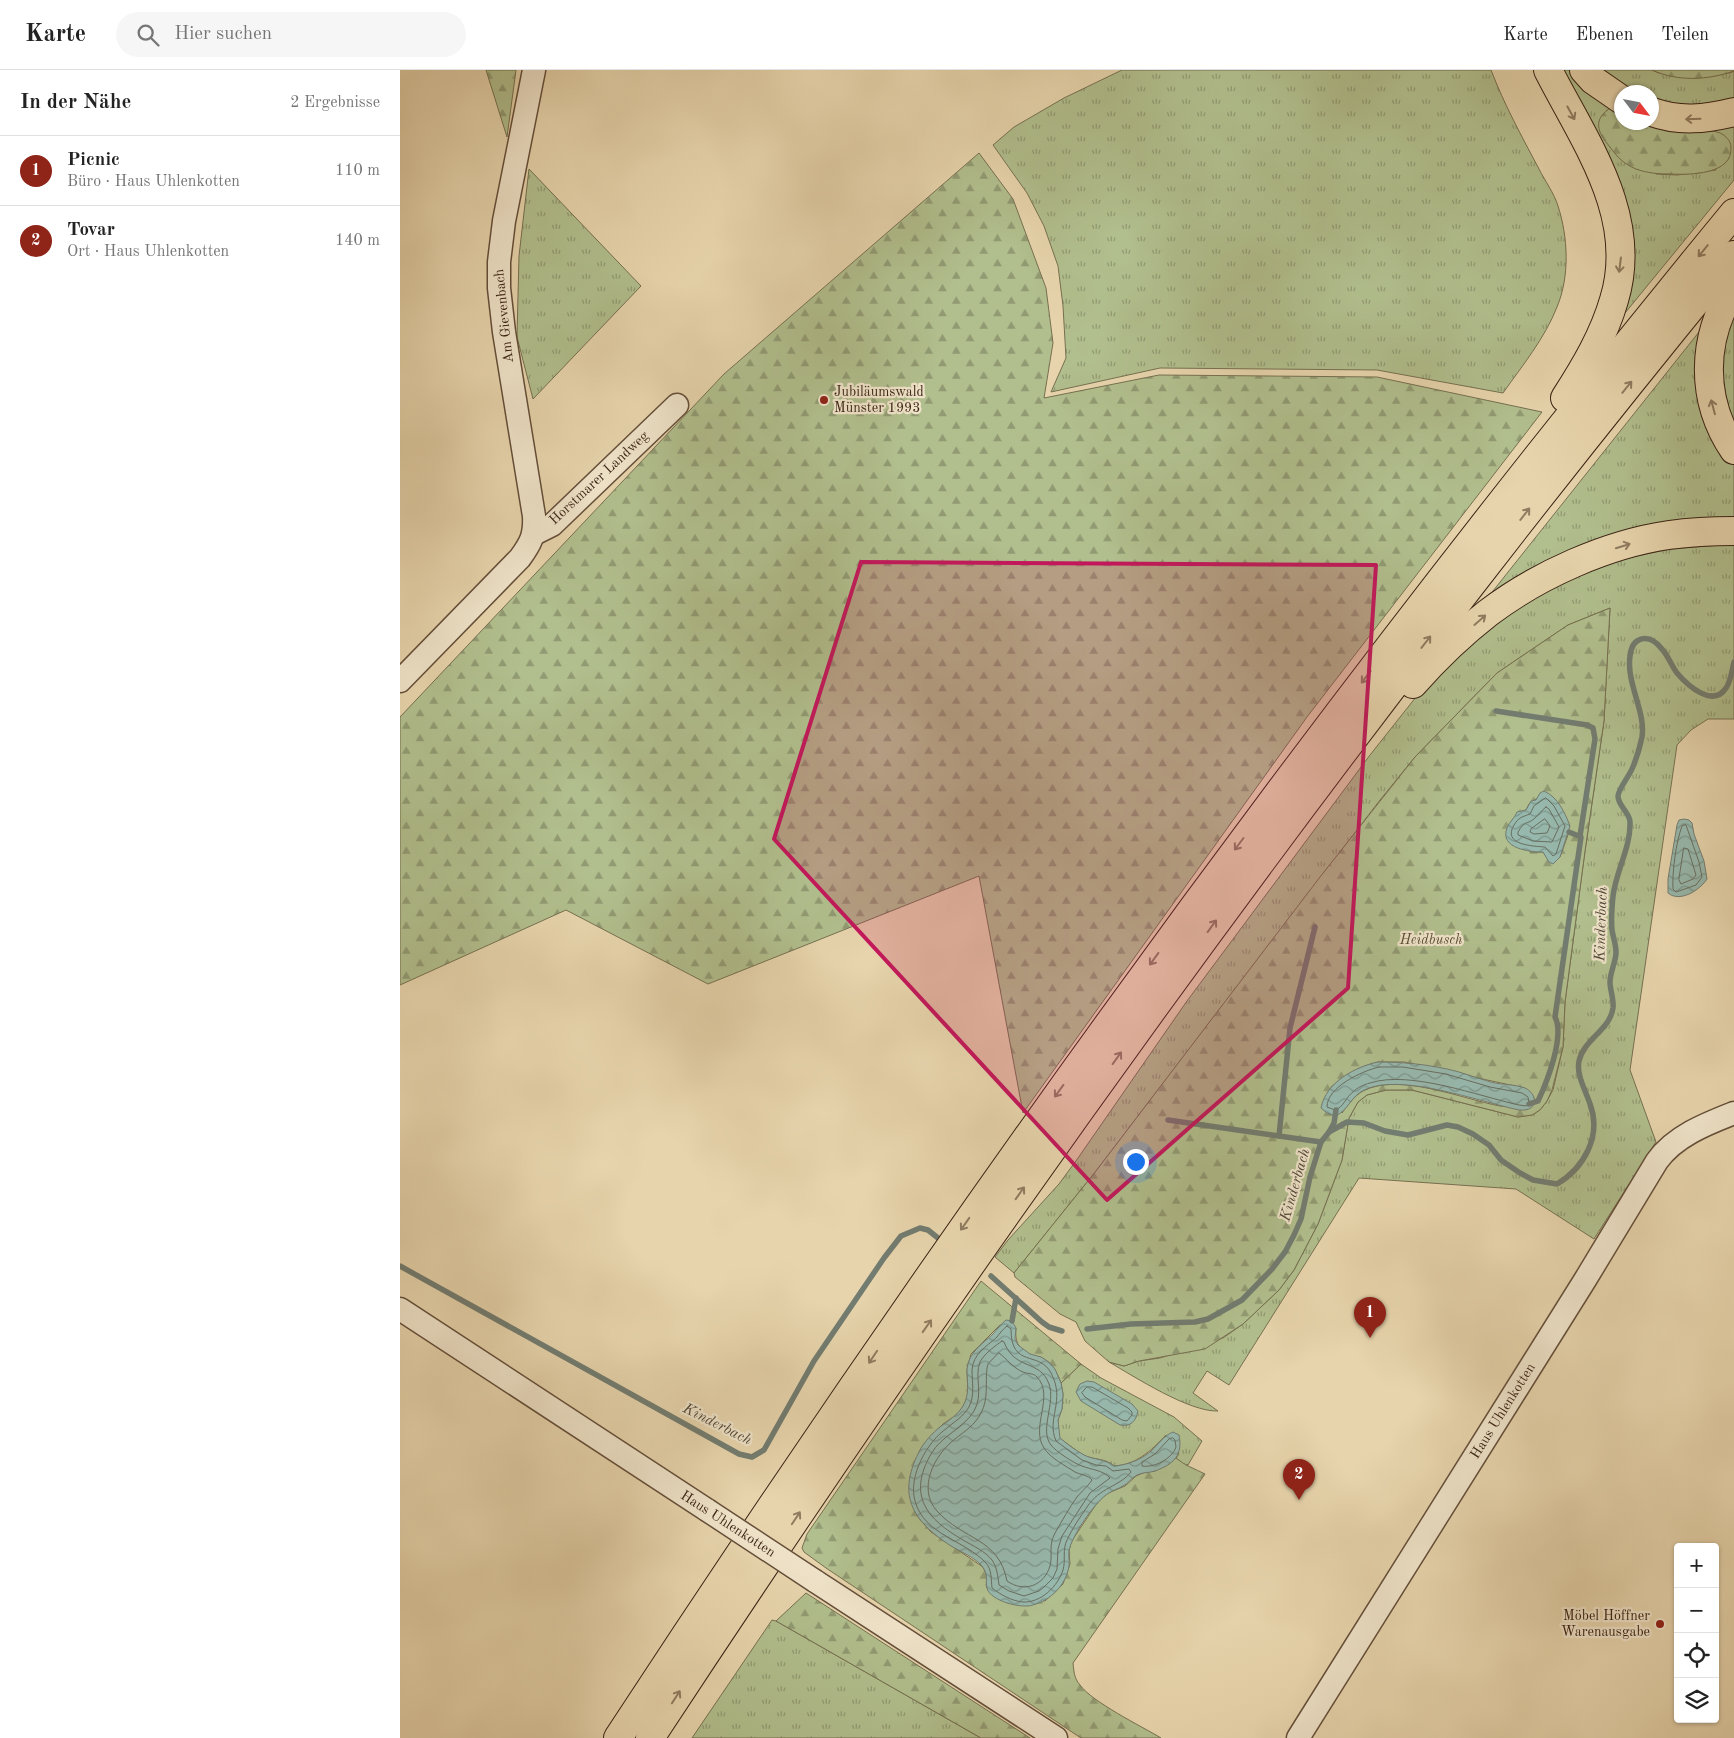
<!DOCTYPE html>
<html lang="de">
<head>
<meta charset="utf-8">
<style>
	:root { --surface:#fff; --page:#f6f6f6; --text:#222; --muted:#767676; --line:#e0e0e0; --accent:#8f2418 }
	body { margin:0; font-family:"Old Standard TT",serif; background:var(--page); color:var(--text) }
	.controls { position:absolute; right:15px; bottom:15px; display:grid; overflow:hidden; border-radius:5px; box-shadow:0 1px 4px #0004 }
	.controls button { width:45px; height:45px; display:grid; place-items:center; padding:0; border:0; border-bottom:1px solid var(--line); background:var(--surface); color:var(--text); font:25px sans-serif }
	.compass { position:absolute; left:1214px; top:15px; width:45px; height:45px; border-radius:50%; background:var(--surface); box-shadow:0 1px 4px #0004; rotate:122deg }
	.you { position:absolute; left:735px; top:1091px; width:18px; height:18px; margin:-12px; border:4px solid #fff; border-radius:50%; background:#1a73e8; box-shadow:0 0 0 8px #1a73e833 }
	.badge { display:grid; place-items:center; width:32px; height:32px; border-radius:50%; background:var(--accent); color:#fff; font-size:16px; font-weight:700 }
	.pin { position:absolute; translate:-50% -41px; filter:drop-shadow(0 1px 2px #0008) }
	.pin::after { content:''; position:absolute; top:26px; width:18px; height:15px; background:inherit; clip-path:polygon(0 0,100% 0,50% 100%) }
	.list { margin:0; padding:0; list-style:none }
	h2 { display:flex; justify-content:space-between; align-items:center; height:65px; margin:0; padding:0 20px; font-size:21px }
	h2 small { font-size:16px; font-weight:400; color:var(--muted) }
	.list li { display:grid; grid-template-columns:32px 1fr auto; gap:15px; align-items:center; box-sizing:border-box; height:70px; padding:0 20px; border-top:1px solid var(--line) }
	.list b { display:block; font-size:19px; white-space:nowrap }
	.list p { margin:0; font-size:16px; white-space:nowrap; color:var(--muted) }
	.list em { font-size:16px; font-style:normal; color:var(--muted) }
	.icon { flex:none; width:28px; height:28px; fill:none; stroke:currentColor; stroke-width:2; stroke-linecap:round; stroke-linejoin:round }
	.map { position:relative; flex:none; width:1334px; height:1668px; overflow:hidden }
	header { display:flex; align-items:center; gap:30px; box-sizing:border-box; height:70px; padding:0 25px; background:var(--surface); border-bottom:1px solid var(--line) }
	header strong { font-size:24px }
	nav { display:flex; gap:28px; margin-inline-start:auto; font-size:18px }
	.search { width:350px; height:45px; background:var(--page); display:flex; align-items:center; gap:12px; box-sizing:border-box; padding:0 18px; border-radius:28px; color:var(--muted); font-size:19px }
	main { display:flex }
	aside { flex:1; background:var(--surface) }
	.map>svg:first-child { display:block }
	.grass { fill:url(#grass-tufts); stroke:#767050 }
	.forest { fill:url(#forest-firs); stroke:#767050; fill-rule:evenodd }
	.water { fill:url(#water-waves); stroke:#727c70 }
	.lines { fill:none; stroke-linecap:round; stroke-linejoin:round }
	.shore { stroke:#686e60; stroke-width:1 }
	.stream { stroke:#727c70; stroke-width:5.5 }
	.minor-casing { stroke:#654f3a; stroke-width:25 }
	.highway-casing { stroke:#3a2314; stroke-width:30 }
	.minor { stroke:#efe3c9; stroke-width:22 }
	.highway { stroke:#e7d4ac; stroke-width:28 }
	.minor-bridge-casing { stroke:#654f3a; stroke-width:25; stroke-linecap:butt }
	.minor-bridge { stroke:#efe3c9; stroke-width:22 }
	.oneway { stroke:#907c60 }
	.marked { fill:#c2185b; fill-opacity:0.2; stroke:#c2185b; stroke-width:4; stroke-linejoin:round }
	.poi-dot { fill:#8f2418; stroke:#efe3c9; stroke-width:2 }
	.labels { text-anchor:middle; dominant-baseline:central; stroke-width:4.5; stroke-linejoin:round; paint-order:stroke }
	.street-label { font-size:14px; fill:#3a2314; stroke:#efe3c9 }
	.poi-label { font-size:14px; fill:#3a2314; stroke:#efe3c9; text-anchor:start }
	.park-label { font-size:14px; font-style:italic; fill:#584a32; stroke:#efe3c9 }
	.water-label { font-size:15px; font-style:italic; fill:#51483a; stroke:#efe3c9 }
</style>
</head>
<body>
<header>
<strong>Karte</strong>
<div class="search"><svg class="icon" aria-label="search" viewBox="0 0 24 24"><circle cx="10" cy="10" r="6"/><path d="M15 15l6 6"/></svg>Hier suchen</div>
<nav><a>Karte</a><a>Ebenen</a><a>Teilen</a></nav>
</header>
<main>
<aside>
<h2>In der Nähe<small>2 Ergebnisse</small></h2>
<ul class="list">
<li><span class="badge">1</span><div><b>Picnic</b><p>Büro · Haus Uhlenkotten</p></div><em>110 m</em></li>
<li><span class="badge">2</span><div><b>Tovar</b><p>Ort · Haus Uhlenkotten</p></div><em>140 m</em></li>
</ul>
</aside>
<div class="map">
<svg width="1334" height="1668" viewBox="0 0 1334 1668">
	<defs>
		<pattern id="grass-tufts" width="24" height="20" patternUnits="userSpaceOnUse" patternTransform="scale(1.25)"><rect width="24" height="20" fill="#b1be8d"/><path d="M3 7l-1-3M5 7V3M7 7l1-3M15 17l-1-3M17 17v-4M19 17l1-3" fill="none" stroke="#919a72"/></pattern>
		<pattern id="forest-firs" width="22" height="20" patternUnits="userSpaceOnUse" patternTransform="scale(1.25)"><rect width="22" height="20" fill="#b1be8d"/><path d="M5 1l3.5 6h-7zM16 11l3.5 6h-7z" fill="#919a72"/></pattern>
		<pattern id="water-waves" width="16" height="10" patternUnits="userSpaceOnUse" patternTransform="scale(1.25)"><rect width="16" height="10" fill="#97b8ad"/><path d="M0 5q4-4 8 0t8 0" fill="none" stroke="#7c958c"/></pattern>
	</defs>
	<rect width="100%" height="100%" fill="#e7d4ac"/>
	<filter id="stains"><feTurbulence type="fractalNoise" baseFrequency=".004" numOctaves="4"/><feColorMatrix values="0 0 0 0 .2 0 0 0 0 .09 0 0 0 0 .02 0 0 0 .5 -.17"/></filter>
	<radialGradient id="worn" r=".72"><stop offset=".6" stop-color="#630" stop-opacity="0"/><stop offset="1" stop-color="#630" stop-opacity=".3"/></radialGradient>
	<g class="grass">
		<path d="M722,0H1091C1104,34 1122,67 1139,99C1145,111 1154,123 1158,136C1168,167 1170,206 1157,237C1145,268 1122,296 1103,323L977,300L760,298L651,322L666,288L663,236L658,196L644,156L627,123L593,75L614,57L664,28Z"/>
		<polygon points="1155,0 1172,0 1212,37 1206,41 1256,104 1277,105 1316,100 1307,60 1334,54 1334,110 1225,243 1231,214"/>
		<polygon points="1200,0 1252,0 1259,3 1330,3 1334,1 1334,32 1302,38 1252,31 1252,22 1231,22"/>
		<polygon points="129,99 241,216 133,329 117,267 119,186"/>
		<path d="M1334,245V353C1321,318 1317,280 1334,245Z"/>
		<polygon points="1299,262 1302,262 1324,381 1334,395 1334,453 1089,526"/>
		<path d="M1334,474V649H1308L1291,660L1277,675L1230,1000L1256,1072L1194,1169L1116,1119L959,1108L829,1315L807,1301L793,1323L818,1341C789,1342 735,1307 709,1292L724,1296L739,1291L760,1288L823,1268L843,1254L879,1220L894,1200L918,1154L942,1090L949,1048L958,1032L967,1025L986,1020H1012L1118,1047L1132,1045L1140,1040L1147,1031L1153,1020L1163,977L1165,932L1185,781L1204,651L1210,538L1168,555L1097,603L1015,687L980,730L696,1101L614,1203L595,1187L608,1170L659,1114L678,1088L787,931L970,685L1020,622L1071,571L1144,521L1198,496L1218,490L1270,479Z"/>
		<path d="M681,1294L701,1308L774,1347L802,1371L788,1395L782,1394L776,1388L779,1384L766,1365C751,1381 736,1395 714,1396C706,1388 693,1390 683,1385C675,1380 667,1373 659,1368L658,1350L662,1339L663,1324L661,1313Z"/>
		<polygon points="372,1550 376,1551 581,1668 292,1668"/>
	</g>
	<g class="forest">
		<polygon points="86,0 116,0 107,67"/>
		<path d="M1252,0H1334V1C1308,10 1278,12 1252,0Z"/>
		<path d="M1212,37L1221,42L1222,52C1243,53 1264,55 1286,57C1297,59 1309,59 1320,63C1325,65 1331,71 1331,77C1333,105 1289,105 1270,104C1258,104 1247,103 1236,99C1224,94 1217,87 1210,77C1197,62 1192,49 1212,37Z"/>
		<polygon points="579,83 613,129 646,218 653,273 644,328 759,305 977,307 1142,342 907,647 623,1043 579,806 308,914 166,840 0,915 0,647 324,304"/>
		<path d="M1210,538L1204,651L1185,781L1165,932L1163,977L1152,1020L1147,1031L1140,1040L1132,1045L1118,1047L1012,1020H986L967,1025L958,1032L949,1048L942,1090L918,1154L894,1200L879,1220L843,1254L805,1279L739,1291L724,1296L709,1292L685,1271L676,1252L660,1244L615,1207L614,1203L696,1101L920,807L1015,687L1097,603L1168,555ZM1139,727L1158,733L1169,762L1160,787L1146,786L1143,782H1130L1113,749L1123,741L1126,740L1129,734ZM978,992H1004L1124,1018C1131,1022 1133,1025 1134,1033C1124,1034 1110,1038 1100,1036C1062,1029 999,1002 963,1021C954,1026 948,1035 942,1043L931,1017C946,1005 960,996 978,992Z"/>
		<path d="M581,1211L681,1294L661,1313C657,1302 652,1293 642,1288C638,1286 633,1286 630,1284C617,1279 615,1270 616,1258L600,1255L571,1284L567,1300L568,1326L564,1335L558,1344L543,1354L522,1377L510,1407L517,1446L531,1462L583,1497L588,1509L586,1515L588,1520L594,1525L645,1531L663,1514L670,1494L669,1481L671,1472L699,1430L708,1423L725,1416L736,1406L745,1402L755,1401L776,1388C784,1395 795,1399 805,1404L673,1593C674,1602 674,1608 680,1615C692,1632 741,1656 761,1668H681L426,1498L404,1482L402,1478L407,1464Z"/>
		<polygon points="406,1523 630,1668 581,1668 376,1551"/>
	</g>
	<g class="water">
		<path d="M1144,721C1158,727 1165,743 1170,756L1160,787L1153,794L1149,792L1143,782C1131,782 1099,779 1107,758C1109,752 1115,748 1117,742L1126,740L1131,731L1136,730L1140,723Z"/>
		<path d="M1284,749L1289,750L1292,753L1294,764L1304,791L1307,809C1300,820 1280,833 1268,823V809L1277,755L1279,750Z"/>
		<path d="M978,992C1001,992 1024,994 1047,999C1062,1002 1076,1008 1091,1012C1102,1015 1114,1014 1125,1018C1138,1024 1139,1042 1119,1040C1080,1032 1000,1002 964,1020C951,1026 948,1041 935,1046L927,1043L921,1038C926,1012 955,997 978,992Z"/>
		<path d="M606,1250L612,1251L616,1258L615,1269L618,1275L630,1284L641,1287L649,1292L655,1299L661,1313L663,1324L662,1339L658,1350L660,1368C667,1374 675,1380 684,1385C694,1390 706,1389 714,1396C727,1395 741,1390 751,1381C759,1374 763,1366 773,1362L779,1365C783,1385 774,1394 755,1401C749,1403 743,1402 737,1405C731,1408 728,1414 723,1416C718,1419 713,1420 709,1423C696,1430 671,1467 669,1481C668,1486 670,1491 669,1496C666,1515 651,1530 633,1535C622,1539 590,1531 587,1518C585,1511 589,1505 582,1496C574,1487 561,1482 551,1476C511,1450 496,1424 521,1378C526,1370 536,1359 544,1354C552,1348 558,1344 563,1336C570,1324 567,1312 567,1299C569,1282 582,1274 593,1264C597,1259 601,1254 606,1250Z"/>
		<path d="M687,1311L694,1312L732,1334L738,1341C736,1351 731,1357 720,1355L681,1331L676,1322L680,1314Z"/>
	</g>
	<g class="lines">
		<g class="shore">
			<path d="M1146,728L1154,736L1165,756L1156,784L1153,786L1145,777C1132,776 1102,775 1114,755C1119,747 1122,747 1130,744L1134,736Z"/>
			<path d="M1146,737L1149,739L1159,757L1152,772L1133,771L1118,765V762C1125,750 1126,755 1134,749C1138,745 1141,741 1146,737Z"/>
			<polygon points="1145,749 1150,756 1147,763 1134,764 1130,762 1131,759"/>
			<path d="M1286,755L1299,792L1302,807L1296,815L1276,822L1273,819C1272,802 1276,772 1282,756Z"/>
			<polygon points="1284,778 1288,779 1296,805 1293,809 1281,814 1279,810"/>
			<path d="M979,997H1003L1046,1004L1090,1017L1122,1023L1128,1027L1129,1033L1126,1036L1119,1035C1078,1026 1010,1000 970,1013C963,1015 958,1017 953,1022C946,1027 943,1038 935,1040L927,1037C927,1017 962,1001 979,997Z"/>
			<path d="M607,1256L611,1259C611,1299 639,1280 651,1303C666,1331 646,1348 656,1371L682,1390L696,1395L706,1396L713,1401L729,1399L731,1402C719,1417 700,1417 687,1437C680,1447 672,1459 667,1470C662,1480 666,1490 663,1500C658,1516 641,1533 623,1532C612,1531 601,1525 592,1518C591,1509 592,1500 586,1493C565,1470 524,1465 515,1431C508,1406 527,1372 547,1358C555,1351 563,1347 569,1337C575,1325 572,1312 572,1300C573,1284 586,1277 597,1267C600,1263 603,1259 607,1256Z"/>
			<path d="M602,1271L604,1272C615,1301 640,1289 649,1314C656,1333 639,1360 651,1375C655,1381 675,1394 682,1396C692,1400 703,1400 710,1408L690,1423L662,1466L658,1479L657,1499L653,1508L644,1517L639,1521L624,1526L609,1521L599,1515C598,1507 597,1497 592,1490C585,1481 573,1476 563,1470C527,1449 507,1426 531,1384C541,1366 563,1359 574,1341C584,1324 574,1307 580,1292C584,1284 595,1276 602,1271Z"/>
			<path d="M599,1283C607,1289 613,1298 623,1302C628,1304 634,1303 637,1307C655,1326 630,1357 644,1378C650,1388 666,1396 675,1402C681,1405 688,1405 692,1410C689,1415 682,1421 677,1427C669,1438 662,1451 655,1463C648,1476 653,1485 650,1496C644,1516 624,1523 607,1511C599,1468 563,1470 537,1441C517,1419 534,1385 555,1369C565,1361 575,1355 581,1343C589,1328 585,1313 587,1298L588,1294Z"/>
			<polygon points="687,1317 692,1317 728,1338 732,1342 732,1345 727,1351 722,1350 685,1327 682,1323"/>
			<path d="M773,1368L775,1370L776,1377C772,1389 754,1398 742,1396V1392L755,1384L769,1369Z"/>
		</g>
		<g class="stream">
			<polyline points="1096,641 1187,655 1193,658 1195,669 1180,766"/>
			<path d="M1129,1034L1138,1031C1147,1012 1165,966 1155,947L1181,767L1169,762"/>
			<polyline points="768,1050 921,1072"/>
			<polyline points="929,1062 934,1053 936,1040"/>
			<polyline points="879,1066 890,958 915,857"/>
			<polyline points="0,1196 339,1384 352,1387 364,1380 414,1291 484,1188 501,1166 520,1158 528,1160 538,1168"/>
			<polyline points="591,1206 642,1252 649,1257 662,1261"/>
			<polyline points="612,1251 616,1228"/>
			<path d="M687,1259L731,1254L795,1252L808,1249L842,1230L872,1199L885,1182L894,1165L901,1149L910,1107L921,1072L929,1062L947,1052L964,1053L985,1061L1008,1065L1047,1055L1058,1057L1073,1064L1089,1075L1101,1090L1120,1103L1133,1110L1157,1114C1184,1098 1202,1066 1190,1034C1186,1021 1176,1005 1179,991C1184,969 1210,960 1213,938C1214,929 1210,920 1210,912C1210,902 1216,892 1216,882C1216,874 1213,867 1212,860C1211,849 1212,836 1213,826C1216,801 1231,777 1230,752C1230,743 1218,736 1218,726C1218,720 1229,706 1232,699C1236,690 1240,677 1242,667C1246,642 1226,613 1230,586C1232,566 1249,563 1261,578C1268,585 1271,595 1277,603C1288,616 1313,638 1326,618C1331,611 1332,600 1334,592"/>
		</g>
		<g class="minor-casing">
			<g id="minor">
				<polyline points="134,464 152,455 277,335"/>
				<path d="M0,611L120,488C131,473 135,465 134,446L104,262L99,218V192L104,151L134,0"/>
				<polyline points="0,1239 307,1440"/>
				<polyline points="415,1511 656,1668"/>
				<path d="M898,1668L1185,1210L1257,1091C1275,1066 1306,1054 1334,1043"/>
			</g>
		</g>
		<g class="highway-casing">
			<g id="highway">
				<path d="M1148,0C1184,71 1240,146 1214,230C1204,265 1185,297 1165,328"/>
				<polyline points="1184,0 1193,10 1222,30"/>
				<path d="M1252,42C1280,52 1305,49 1334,42"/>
				<path d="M1334,217C1301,268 1300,330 1334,380"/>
				<path d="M1013,614C1036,588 1061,564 1088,543C1138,505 1207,474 1269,465C1291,462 1312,461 1334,461"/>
				<path d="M218,1668C563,1140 933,630 1334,143"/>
				<path d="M250,1668C586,1156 945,659 1334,185"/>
			</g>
		</g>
		<use href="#minor" class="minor"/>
		<use href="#highway" class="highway"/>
		<g class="minor-bridge-casing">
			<polyline id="minor-bridge" points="307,1440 415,1511"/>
		</g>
		<use href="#minor-bridge" class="minor-bridge"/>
	</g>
	<defs><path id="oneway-shaft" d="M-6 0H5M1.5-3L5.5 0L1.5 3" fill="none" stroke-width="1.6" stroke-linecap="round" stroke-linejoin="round" transform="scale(1.25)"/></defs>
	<g class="oneway">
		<use href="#oneway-shaft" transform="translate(1171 43) rotate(61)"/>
		<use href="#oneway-shaft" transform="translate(1293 49) rotate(178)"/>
		<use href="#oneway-shaft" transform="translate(1303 181) rotate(129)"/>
		<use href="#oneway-shaft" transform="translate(1220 195) rotate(97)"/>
		<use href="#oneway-shaft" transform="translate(1227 317) rotate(-51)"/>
		<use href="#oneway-shaft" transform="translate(1313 337) rotate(-105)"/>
		<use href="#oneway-shaft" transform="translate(1125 444) rotate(-52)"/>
		<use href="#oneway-shaft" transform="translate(1223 476) rotate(-17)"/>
		<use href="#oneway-shaft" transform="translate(1080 550) rotate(-41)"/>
		<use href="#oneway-shaft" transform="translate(1026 572) rotate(-52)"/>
		<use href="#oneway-shaft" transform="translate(966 607) rotate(128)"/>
		<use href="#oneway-shaft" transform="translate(839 774) rotate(127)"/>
		<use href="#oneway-shaft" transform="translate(812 856) rotate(-54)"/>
		<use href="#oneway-shaft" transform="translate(754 889) rotate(126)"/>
		<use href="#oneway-shaft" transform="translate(717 988) rotate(-54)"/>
		<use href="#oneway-shaft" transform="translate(659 1021) rotate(126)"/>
		<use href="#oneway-shaft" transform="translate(620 1123) rotate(-55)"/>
		<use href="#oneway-shaft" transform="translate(565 1154) rotate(125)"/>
		<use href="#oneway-shaft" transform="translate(527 1256) rotate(-55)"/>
		<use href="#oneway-shaft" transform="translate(473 1287) rotate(124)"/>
		<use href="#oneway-shaft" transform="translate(396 1448) rotate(-56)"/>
		<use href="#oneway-shaft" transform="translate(276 1627) rotate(-57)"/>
	</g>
	<path class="marked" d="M461,492L976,495L948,918L707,1130L374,769Z"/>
	<g class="poi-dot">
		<circle cx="424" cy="330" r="5"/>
		<circle cx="1260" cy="1554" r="5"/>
	</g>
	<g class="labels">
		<g class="street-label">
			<text transform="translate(104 246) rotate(-96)">Am Gievenbach</text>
			<text transform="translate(199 408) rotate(-43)">Horstmarer Landweg</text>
			<text transform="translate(1103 1341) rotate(-58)">Haus Uhlenkotten</text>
			<text transform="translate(328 1454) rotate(33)">Haus Uhlenkotten</text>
		</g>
		<g class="poi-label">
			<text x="434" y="322">Jubiläumswald<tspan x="434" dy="16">Münster 1993</tspan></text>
			<text x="1250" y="1546" text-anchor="end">Möbel Höffner<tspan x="1250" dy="16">Warenausgabe</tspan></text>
		</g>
		<g class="park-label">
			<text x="1031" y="870">Heidbusch</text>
		</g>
		<g class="water-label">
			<text transform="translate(1202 854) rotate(-88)">Kinderbach</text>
			<text transform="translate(896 1115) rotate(-74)">Kinderbach</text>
			<text transform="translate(317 1355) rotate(27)">Kinderbach</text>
		</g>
	</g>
	<rect width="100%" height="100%" filter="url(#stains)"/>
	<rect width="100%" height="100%" fill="url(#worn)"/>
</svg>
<div class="controls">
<button>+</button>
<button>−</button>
<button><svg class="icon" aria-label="locate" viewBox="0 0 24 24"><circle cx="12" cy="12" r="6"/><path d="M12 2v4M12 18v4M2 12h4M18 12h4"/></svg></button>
<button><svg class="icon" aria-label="layers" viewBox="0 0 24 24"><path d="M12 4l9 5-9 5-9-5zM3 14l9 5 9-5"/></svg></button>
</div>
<svg class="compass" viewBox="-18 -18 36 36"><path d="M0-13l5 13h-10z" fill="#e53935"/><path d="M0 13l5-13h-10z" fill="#767676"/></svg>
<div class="you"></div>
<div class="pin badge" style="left:970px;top:1268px">1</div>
<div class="pin badge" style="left:899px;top:1430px">2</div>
</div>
</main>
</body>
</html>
